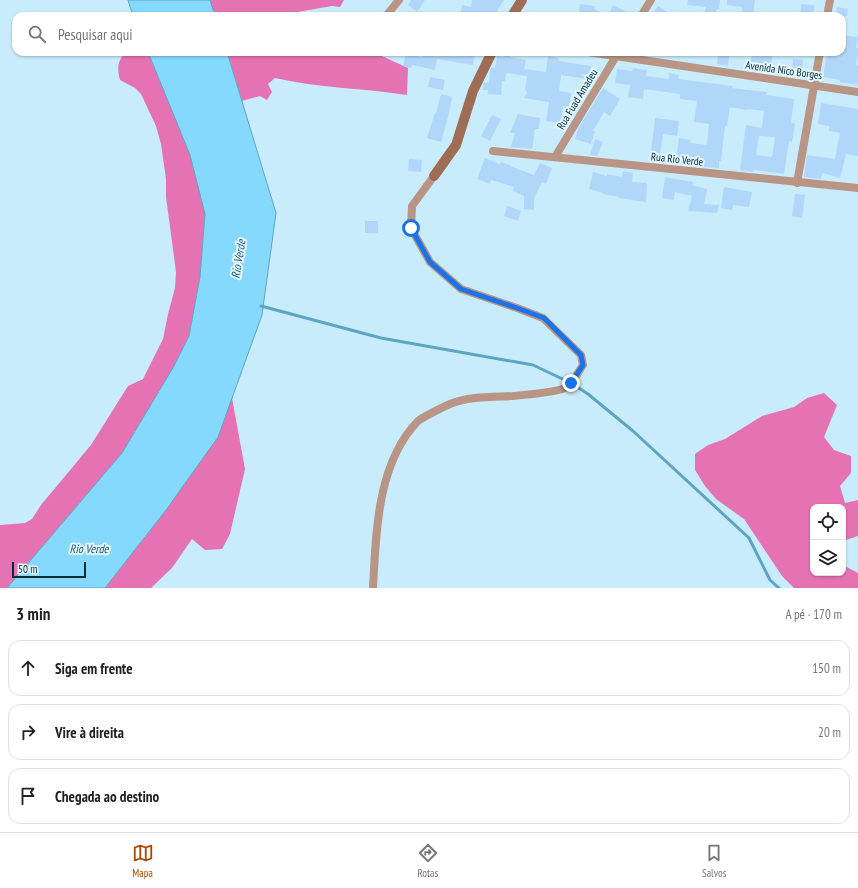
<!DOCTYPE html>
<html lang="pt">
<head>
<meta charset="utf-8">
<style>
	:root { --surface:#fff; --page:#f2f2f2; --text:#202124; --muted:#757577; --line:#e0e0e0; --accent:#a94803 }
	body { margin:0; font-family:"PT Sans Narrow",sans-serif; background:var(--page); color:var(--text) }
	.controls { position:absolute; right:12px; bottom:12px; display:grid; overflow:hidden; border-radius:8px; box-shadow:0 1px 3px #0004 }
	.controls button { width:36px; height:36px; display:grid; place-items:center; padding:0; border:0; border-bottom:1px solid var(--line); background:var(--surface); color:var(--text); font:20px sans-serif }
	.scale { position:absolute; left:12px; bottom:10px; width:74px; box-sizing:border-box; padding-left:4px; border:2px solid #002c3b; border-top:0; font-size:11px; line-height:14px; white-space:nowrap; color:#002c3b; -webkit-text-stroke:3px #e5f6fe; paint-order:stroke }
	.stop { position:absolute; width:12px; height:12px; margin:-9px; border:3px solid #1a73e8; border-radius:50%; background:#fff }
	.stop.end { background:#1a73e8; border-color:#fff; box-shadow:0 1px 4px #0008 }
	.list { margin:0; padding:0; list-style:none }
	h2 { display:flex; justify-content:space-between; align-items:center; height:52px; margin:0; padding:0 16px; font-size:17px }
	h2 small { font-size:13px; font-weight:400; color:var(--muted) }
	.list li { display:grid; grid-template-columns:26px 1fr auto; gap:12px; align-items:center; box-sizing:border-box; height:56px; margin:0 8px 8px; padding:0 8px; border:1px solid var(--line); border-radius:12px }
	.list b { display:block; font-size:15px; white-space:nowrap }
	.list em { font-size:13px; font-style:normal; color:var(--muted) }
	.icon { flex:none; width:22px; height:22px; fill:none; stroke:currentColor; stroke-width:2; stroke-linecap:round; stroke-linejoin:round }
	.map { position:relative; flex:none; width:858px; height:588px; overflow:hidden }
	.search { position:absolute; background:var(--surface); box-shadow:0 1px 3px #0004; left:12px; right:12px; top:12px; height:44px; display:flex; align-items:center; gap:10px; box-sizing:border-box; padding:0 14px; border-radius:12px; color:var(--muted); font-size:15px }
	.sheet { height:244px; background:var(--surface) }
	nav { display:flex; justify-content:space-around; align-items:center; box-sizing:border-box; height:56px; border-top:1px solid var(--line); background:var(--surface); font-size:11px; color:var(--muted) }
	nav a { display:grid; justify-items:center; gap:2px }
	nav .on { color:var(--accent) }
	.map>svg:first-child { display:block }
	.forest { fill:#e573b4 }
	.water { fill:#85d9fc; stroke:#5da5c2 }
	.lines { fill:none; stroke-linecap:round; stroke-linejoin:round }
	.stream { stroke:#5da5c2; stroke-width:3 }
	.building { fill:#b0d6f9; fill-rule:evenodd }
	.street { stroke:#b89584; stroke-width:8 }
	.secondary { stroke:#9f6d55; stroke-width:10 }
	.route { stroke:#1a73e8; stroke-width:5 }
	.labels { text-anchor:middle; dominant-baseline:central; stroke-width:4; stroke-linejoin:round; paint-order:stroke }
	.street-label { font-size:11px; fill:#002c3b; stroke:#e5f6fe }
	.water-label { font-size:12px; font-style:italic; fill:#1d5f77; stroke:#e5f6fe }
</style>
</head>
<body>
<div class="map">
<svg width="858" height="588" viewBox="0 0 858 588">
	<rect width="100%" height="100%" fill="#c9ecfc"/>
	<g class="forest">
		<polygon points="210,0 344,0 340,7 332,6 274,16 215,16"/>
		<path d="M127,52H148L190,155L205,214L200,277L189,336L174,366L122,453L7,588H0V525L25,523L32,519L41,505L91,445L128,386L143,379L163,339L168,314L175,288L176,272L166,197V179L161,144L156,126L141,94L135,88L120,80C117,69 117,59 127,52Z"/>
		<path d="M227,52H373L408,68L407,95C363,88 318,88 275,78L268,84L272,92L267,100L260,96L242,101Z"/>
		<polygon points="824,393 837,405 824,437 834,450 851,456 851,473 840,486 845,503 858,500 858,536 843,541 843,507 813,507 813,573 843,573 843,565 858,573 858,588 794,588 782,576 744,519 716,499 705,486 695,470 695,454 708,445 725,439 762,416 794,407 807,398"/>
		<polygon points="232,398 245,469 230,534 222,549 205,550 192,539 172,568 151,588 105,588 166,510 218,437"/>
	</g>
	<g class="water">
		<polygon points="128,0 210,0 215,16 133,16"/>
		<polygon points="148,52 227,52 276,213 262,315 218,437 166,510 105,588 7,588 122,453 174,366 189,336 200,277 205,214 190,155"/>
	</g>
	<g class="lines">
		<polyline class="stream" points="261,306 381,338 533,365 571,383 588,394 633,431 749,538 770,580 779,588"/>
	</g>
	<g class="building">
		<polygon points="411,0 425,0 417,12 408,5"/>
		<polygon points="472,0 504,0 494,16 460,16 462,5 471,7"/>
		<polygon points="688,0 720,0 719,9 717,9 715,16 704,16 706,7 687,5"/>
		<polygon points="727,0 755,0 753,16 742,15 742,7 727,5"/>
		<polygon points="580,4 595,6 594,9 608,16 613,5 634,16 578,16"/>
		<polygon points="801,4 814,5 813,16 800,16"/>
		<polygon points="658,6 673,16 651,16"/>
		<polygon points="837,7 848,9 847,16 836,16"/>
		<polygon points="842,35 858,37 856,48 858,48 858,54 856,65 858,65 858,85 840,82 840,80 823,77 827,52 842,52"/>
		<polygon points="423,52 475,52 473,65 437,59 435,70 412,65 411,68 403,66 406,53 422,57"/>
		<polygon points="718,52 730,52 728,66 717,64"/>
		<polygon points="752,52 773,53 770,71 761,70 762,67 750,65"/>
		<polygon points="503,54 510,55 510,57 526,60 524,69 546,72 548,56 559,58 558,61 591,66 590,75 580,74 588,79 561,75 559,91 571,93 569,107 563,106 561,123 546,121 549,102 524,98 527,92 525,90 527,76 506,73 505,81 502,81 501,95 488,94 488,90 483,90 484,82 489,83 490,72 491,68 495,68 497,56 503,57"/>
		<polygon points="793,59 803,60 802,74 792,73"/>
		<path d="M633,68L647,70L646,76L669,79V73L679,75L678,79L733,86L732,88L767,92L766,95L794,99L791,123H795L792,142L789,141L784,174L754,170V172L740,170L746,125L762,128L764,111L747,109V110L730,107L727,126H725L721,161H719V168L703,167V165L676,161L679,138L691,140L690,143L707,145L709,124L694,122L697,101L680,99V94L644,89L643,99L628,97L630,85L615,83L617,69L632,71ZM759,136L775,137L772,157L756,155Z"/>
		<polygon points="430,77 445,80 443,90 428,87"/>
		<polygon points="603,88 620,99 610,116 604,112 593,131 595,131 591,144 575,139 578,129"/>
		<polygon points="441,94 452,97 448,117 441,142 427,138 435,113 436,113"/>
		<polygon points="821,103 858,109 858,156 846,154 840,178 822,173 821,179 804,177 807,155 835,159 840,133 829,131 829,126 818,124"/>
		<polygon points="518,114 540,118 539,129 535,129 532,149 511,147 515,133 510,133"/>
		<polygon points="492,115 501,119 490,141 481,136"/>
		<polygon points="655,118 679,121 677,136 663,134 659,162 650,161"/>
		<polygon points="595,139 603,142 597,156 590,155"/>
		<polygon points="485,158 500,164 501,162 510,165 510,166 534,175 540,163 552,168 546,184 542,182 534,198 534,210 524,209 524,196 513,191 514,187 491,180 490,184 477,179"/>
		<polygon points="409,159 422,160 421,172 408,171"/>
		<polygon points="623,171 633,173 632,182 647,183 646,202 619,198 619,197 603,194 604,193 589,189 593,172 607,176 607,174 622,177"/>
		<polygon points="665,177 693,182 692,185 707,189 704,204 719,205 717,213 688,211 692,196 675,192 674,200 662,198"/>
		<polygon points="724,187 752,192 749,207 733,205 732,210 721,208"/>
		<polygon points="795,194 805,195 802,218 792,216"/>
		<polygon points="507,206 521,211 518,221 504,216"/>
		<rect x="365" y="221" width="13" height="12"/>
	</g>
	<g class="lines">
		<g class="street">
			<polyline points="386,16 399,0"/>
			<polyline points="641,16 651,0"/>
			<polyline points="827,16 830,0"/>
			<polyline points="588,52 858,92"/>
			<polyline points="493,151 858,188"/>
			<polyline points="555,157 618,53"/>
			<polyline points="797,183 820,52"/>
			<path d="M373,588C376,533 377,463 418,421C423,417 443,407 450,404C469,396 492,397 513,396C523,395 560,392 567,387C574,382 578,372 583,365L581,355L543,318L517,308L461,289L430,262L411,228L412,206L434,176"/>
		</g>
		<g class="secondary">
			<polyline points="512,16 522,0"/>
			<polyline points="434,176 456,145 473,91 492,52"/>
		</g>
	</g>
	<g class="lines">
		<polyline class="route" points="411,228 430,262 461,289 517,308 544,318 581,355 583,365 571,383"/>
	</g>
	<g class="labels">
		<g class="street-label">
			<text transform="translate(784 70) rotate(8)">Avenida Nico Borges</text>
			<text transform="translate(577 99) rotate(-59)">Rua Fuad Amadeu</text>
			<text transform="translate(677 159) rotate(6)">Rua Rio Verde</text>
		</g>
		<g class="water-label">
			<text transform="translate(238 259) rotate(-81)">Rio Verde</text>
			<text x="89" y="548">Rio Verde</text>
		</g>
	</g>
</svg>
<div class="controls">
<button><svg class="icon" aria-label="locate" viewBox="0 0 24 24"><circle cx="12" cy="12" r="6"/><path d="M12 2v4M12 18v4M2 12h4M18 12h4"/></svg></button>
<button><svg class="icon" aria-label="layers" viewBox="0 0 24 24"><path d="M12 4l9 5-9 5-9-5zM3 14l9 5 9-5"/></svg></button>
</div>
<div class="scale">50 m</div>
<div class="stop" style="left:411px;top:228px"></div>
<div class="stop end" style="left:571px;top:383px"></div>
<div class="search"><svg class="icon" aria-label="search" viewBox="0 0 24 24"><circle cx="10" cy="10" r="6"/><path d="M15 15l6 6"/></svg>Pesquisar aqui</div>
</div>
<section class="sheet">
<h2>3 min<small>A pé · 170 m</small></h2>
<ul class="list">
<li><svg class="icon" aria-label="ahead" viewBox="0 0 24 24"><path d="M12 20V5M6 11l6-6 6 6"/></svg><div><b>Siga em frente</b></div><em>150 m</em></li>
<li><svg class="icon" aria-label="right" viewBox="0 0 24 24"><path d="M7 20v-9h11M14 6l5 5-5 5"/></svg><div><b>Vire à direita</b></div><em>20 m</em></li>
<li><svg class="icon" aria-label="arrive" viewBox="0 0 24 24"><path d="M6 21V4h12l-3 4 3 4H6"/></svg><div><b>Chegada ao destino</b></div></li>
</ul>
</section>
<nav>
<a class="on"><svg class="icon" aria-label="map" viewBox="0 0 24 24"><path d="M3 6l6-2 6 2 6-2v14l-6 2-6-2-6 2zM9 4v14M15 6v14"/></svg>Mapa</a>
<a><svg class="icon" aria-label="directions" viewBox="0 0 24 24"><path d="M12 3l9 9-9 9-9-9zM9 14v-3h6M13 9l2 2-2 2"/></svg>Rotas</a>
<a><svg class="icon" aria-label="saved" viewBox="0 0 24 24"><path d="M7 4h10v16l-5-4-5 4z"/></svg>Salvos</a>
</nav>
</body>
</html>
